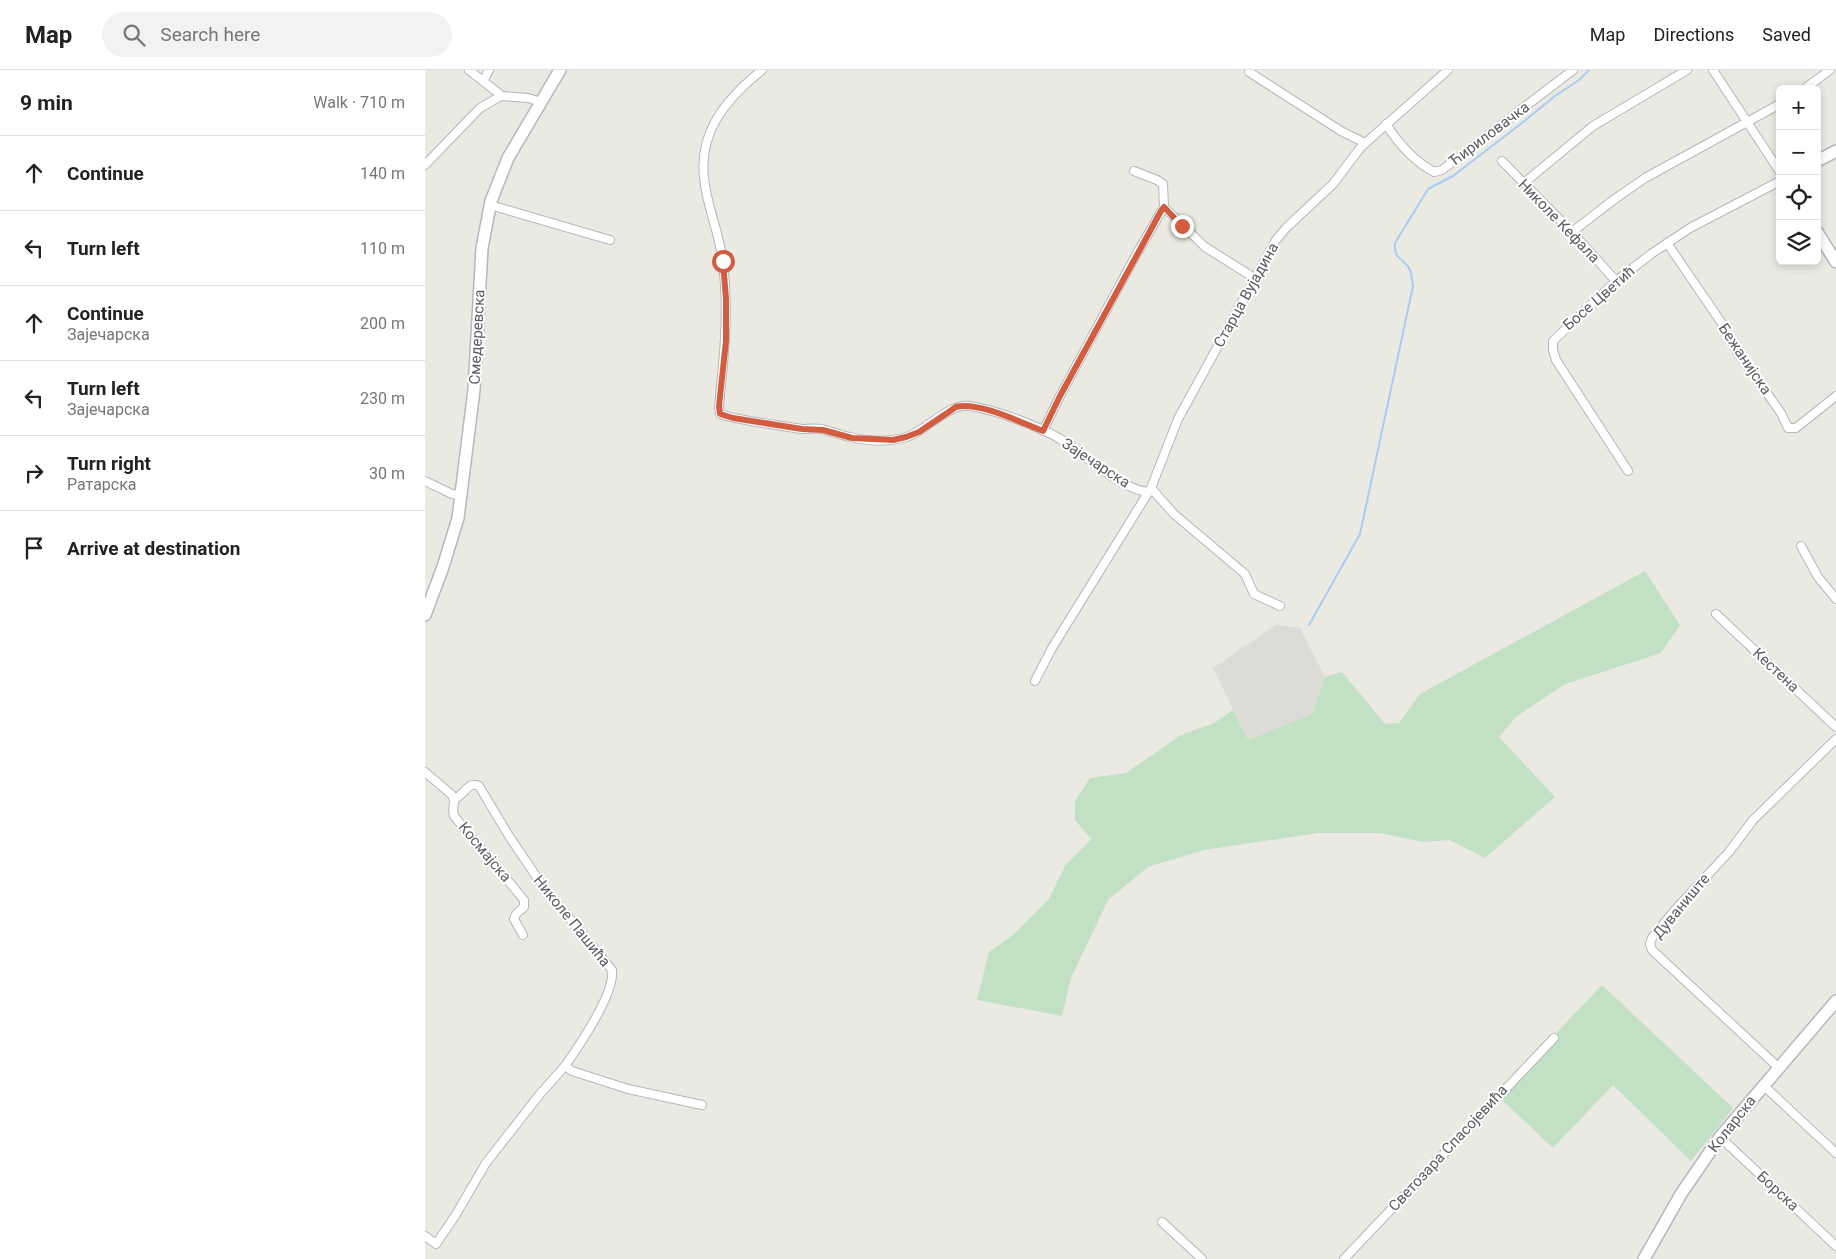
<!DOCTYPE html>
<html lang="en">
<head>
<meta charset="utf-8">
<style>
	:root { --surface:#fff; --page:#f2f2f2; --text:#222; --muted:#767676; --line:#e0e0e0 }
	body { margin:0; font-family:Roboto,sans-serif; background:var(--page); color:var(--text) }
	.controls { position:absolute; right:15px; top:15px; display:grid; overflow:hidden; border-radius:8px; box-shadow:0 2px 8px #0003 }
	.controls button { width:45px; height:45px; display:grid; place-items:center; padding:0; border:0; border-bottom:1px solid var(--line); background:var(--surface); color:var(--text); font:25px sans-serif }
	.stop { position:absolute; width:15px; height:15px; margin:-11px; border:4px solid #d25c40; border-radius:50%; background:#fff }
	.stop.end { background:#d25c40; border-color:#fff; box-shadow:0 1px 5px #0008 }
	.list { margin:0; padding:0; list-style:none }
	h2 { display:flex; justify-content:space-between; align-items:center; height:65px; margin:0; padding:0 20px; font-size:21px }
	h2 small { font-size:16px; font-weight:400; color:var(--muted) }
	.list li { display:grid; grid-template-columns:32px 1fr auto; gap:15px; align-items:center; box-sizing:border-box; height:75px; padding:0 20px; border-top:1px solid var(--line) }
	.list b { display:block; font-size:19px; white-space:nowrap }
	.list p { margin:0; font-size:16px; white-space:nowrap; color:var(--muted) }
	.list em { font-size:16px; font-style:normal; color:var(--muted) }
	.icon { flex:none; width:28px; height:28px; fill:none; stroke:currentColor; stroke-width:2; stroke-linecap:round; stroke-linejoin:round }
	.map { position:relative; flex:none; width:1411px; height:1189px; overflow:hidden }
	header { display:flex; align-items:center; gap:30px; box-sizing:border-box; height:70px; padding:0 25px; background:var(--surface); border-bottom:1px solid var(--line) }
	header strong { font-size:24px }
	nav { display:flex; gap:28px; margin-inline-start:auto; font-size:18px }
	.search { width:350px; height:45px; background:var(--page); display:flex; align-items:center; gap:12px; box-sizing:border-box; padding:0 18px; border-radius:28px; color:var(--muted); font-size:19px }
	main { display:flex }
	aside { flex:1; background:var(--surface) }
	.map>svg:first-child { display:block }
	.industrial { fill:#dcdbd6 }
	.green { fill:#c1e0c4 }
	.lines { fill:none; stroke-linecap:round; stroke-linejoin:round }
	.stream { stroke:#a9cbf3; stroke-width:2 }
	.street-casing { stroke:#b4b6ba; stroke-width:10 }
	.secondary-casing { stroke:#b5b7bc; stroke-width:14 }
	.street { stroke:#fff; stroke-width:8 }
	.secondary { stroke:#fff; stroke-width:11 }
	.route { stroke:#d25c40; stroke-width:6 }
	.labels { text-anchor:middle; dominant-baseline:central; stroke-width:4; stroke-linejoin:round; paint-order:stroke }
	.street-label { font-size:15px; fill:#5a5c60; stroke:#fff }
</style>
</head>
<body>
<header>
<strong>Map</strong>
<div class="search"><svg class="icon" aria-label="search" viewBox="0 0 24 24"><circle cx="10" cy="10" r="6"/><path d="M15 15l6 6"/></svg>Search here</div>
<nav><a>Map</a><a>Directions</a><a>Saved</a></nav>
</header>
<main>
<aside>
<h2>9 min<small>Walk · 710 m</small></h2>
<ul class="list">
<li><svg class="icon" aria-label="ahead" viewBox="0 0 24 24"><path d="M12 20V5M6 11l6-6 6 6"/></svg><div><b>Continue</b></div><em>140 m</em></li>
<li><svg class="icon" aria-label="left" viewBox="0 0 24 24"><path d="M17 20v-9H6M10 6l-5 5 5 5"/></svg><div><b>Turn left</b></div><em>110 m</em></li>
<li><svg class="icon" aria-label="ahead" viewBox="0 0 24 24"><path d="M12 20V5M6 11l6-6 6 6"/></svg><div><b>Continue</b><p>Зајечарска</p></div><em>200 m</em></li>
<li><svg class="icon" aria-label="left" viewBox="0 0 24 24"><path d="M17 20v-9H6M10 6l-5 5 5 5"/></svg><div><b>Turn left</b><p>Зајечарска</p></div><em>230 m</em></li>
<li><svg class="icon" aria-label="right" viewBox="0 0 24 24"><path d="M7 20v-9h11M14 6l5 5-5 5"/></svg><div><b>Turn right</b><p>Ратарска</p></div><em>30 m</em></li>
<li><svg class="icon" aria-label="arrive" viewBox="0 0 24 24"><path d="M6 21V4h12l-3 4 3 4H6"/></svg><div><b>Arrive at destination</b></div></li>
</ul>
</aside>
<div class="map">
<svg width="1411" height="1189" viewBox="0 0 1411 1189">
	<rect width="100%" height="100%" fill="#ebeae2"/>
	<polygon class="industrial" points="851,555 875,558 900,607 887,644 823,670 788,598"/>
	<g class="green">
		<polygon points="1220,501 1255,555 1236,583 1140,614 1091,647 1074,667 1130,727 1060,788 1024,770 998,772 955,763 893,763 779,780 723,797 683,830 646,908 637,946 552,930 564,882 587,866 624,829 640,796 666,769 650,750 650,731 665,708 701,703 756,665 789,653 808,640 823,670 887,644 900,607 917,602 960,654 974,653 995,624"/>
		<polygon points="1177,915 1308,1038 1266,1091 1188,1015 1128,1078 1072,1025"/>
	</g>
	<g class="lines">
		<path class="stream" d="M884,555L935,464L988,216C987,211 987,204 985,200C980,188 968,191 970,173L1003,119L1028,106L1097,53L1130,26L1154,10L1164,0"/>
		<g class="street-casing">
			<g id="street">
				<polyline points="44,0 77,26 103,28 116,32"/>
				<path d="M337,0C300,30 271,64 280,115C284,142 295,166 298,193C304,241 299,288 294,336L295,344C313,350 332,352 351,355C359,356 368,358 377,359C383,359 389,358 396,359C406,361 415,365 425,367C442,371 461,372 478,368C500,363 522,333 545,336C571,340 614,356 637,370C659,384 698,421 724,422"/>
				<polyline points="1288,0 1355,102"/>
				<polyline points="824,2 916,61 940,73"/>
				<polyline points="58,11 64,0"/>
				<polyline points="1379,19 1405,0"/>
				<path d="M961,54C973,73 989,91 1009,102L1017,100L1148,0"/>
				<polyline points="1077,91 1147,162 1191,211"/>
				<polyline points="0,95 55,38 76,26"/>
				<polyline points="709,101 732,110 738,114 739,137 780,177 831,209"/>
				<polyline points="1099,113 1168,56 1262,0"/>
				<polyline points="65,135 185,170"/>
				<polyline points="1147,162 1187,131 1220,108 1355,34"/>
				<polyline points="1242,173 1298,255 1311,280 1356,343 1363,358 1371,358 1411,326"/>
				<polyline points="618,361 635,326 711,185 739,137"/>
				<polyline points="1203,401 1131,290 1128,280 1128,271 1191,211 1226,184 1265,158 1355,111"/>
				<polyline points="0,411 27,424 36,425"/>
				<polyline points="726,418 749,444 820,504 829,524 855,536"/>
				<polyline points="1376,476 1393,507 1411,529"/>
				<polyline points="1291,544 1411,657"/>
				<polyline points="610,611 627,578 726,418 753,349 851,170 862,157 908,114 936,77 1023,0"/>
				<path d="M0,702L27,725C32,732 26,738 29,746L99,830V837L91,844L89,849L98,865"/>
				<path d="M29,729C39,726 43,710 54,716L84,766L117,815L187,900C190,923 154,976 140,996L147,1001L203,1019L277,1035"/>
				<polyline points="1353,997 1227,880 1225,874 1227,868 1250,840 1304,782 1328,750 1411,669"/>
				<polyline points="1338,1015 1411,1083"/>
				<polyline points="1295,1067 1411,1176"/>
				<polyline points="737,1152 777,1189"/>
				<polyline points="0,1166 11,1174 30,1146 61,1093 115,1024 140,996"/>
				<polyline points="919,1189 1129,968"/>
			</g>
		</g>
		<g class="secondary-casing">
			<g id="secondary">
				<polyline points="1392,91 1411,81"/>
				<polyline points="1392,162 1411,192"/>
				<polyline points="0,545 18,497 33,448 49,320 57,178 66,131 83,88 135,0"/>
				<polyline points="1219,1189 1256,1124 1295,1067 1411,931"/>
			</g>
		</g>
		<use href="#street" class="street"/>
		<use href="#secondary" class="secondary"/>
	</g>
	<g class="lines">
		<path class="route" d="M298,191L301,229V271L294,336L295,344L308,348L377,359L398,360L427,368L468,370L481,367L494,362L531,337C553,331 597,353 618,361L635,326L736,141L739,137L757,156"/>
	</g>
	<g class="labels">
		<g class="street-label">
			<text transform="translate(1064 64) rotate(-37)">Ћириловачка</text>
			<text transform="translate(1134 151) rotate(46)">Николе Кефала</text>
			<text transform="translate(821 225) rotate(-61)">Старца Вујадина</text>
			<text transform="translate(1174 228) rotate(-41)">Босе Цветић</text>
			<text transform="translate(52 267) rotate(-87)">Смедеревска</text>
			<text transform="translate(1320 289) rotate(56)">Бежанијска</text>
			<text transform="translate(671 393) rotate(33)">Зајечарска</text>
			<text transform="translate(1351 600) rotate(43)">Кестена</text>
			<text transform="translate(60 782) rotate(50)">Космајска</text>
			<text transform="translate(1256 836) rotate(-50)">Дуваниште</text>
			<text transform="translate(147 851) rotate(51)">Николе Пашића</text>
			<text transform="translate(1307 1054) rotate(-52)">Коларска</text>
			<text transform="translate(1023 1078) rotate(-47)">Светозара Спасојевића</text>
			<text transform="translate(1353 1121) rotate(43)">Борска</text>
		</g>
	</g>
</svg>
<div class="controls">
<button>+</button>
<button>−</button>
<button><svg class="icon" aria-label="locate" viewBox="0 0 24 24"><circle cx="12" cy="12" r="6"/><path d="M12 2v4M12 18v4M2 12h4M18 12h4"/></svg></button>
<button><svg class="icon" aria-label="layers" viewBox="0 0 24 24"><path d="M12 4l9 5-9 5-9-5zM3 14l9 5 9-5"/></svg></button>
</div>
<div class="stop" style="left:298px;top:191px"></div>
<div class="stop end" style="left:757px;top:156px"></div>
</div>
</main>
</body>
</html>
